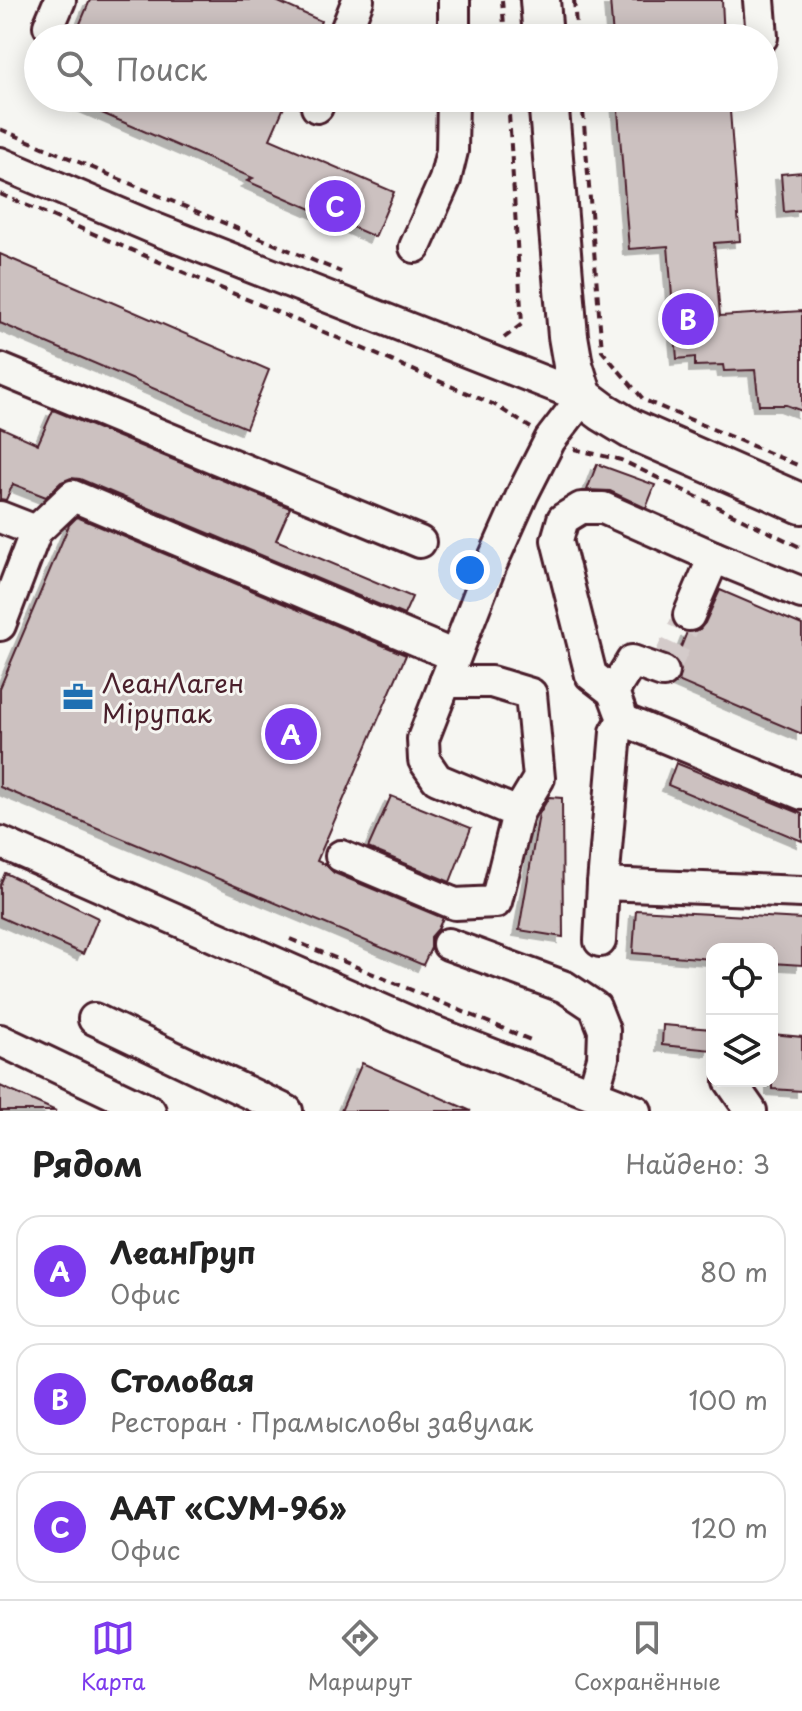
<!DOCTYPE html>
<html lang="ru">
<head>
<meta charset="utf-8">
<style>
	:root { --surface:#fff; --page:#f6f6f6; --text:#222; --muted:#767676; --line:#e0e0e0; --accent:#7c3aed }
	body { margin:0; font-family:"Playpen Sans",sans-serif; background:var(--page); color:var(--text) }
	.controls { position:absolute; right:24px; bottom:24px; display:grid; overflow:hidden; border-radius:16px; box-shadow:0 4px 20px #0003 }
	.controls button { width:72px; height:72px; display:grid; place-items:center; padding:0; border:0; border-bottom:2px solid var(--line); background:var(--surface); color:var(--text); font:40px sans-serif }
	.you { position:absolute; left:470px; top:570px; width:28px; height:28px; margin:-20px; border:6px solid #fff; border-radius:50%; background:#1a73e8; box-shadow:0 0 0 12px #1a73e833 }
	.badge { display:grid; place-items:center; width:52px; height:52px; border-radius:50%; background:var(--accent); color:#fff; font-size:26px; font-weight:700 }
	.pin { position:absolute; translate:-50% -50%; border:4px solid #fff; box-shadow:0 2px 8px #0006 }
	.list { margin:0; padding:0; list-style:none }
	h2 { display:flex; justify-content:space-between; align-items:center; height:104px; margin:0; padding:0 32px; font-size:34px }
	h2 small { font-size:26px; font-weight:400; color:var(--muted) }
	.list li { display:grid; grid-template-columns:52px 1fr auto; gap:24px; align-items:center; box-sizing:border-box; height:112px; margin:0 16px 16px; padding:0 16px; border:2px solid var(--line); border-radius:24px }
	.list b { display:block; font-size:30px; white-space:nowrap }
	.list p { margin:0; font-size:26px; white-space:nowrap; color:var(--muted) }
	.list em { font-size:26px; font-style:normal; color:var(--muted) }
	.icon { flex:none; width:44px; height:44px; fill:none; stroke:currentColor; stroke-width:2; stroke-linecap:round; stroke-linejoin:round }
	.map { position:relative; flex:none; width:802px; height:1111px; overflow:hidden }
	.search { position:absolute; background:var(--surface); box-shadow:0 4px 20px #0003; left:24px; right:24px; top:24px; height:88px; display:flex; align-items:center; gap:20px; box-sizing:border-box; padding:0 28px; border-radius:44px; color:var(--muted); font-size:30px }
	.sheet { height:488px; background:var(--surface) }
	nav { display:flex; justify-content:space-around; align-items:center; box-sizing:border-box; height:112px; border-top:2px solid var(--line); background:var(--surface); font-size:22px; color:var(--muted) }
	nav a { display:grid; justify-items:center; gap:4px }
	nav .on { color:var(--accent) }
	.map>svg:first-child { display:block }
	.building { fill:#ccc1c0; stroke:#4a1f2b; stroke-width:2; filter:url(#shadow) }
	.lines { fill:none; stroke-linecap:round; stroke-linejoin:round }
	.minor-tunnel { stroke:#d4cbca; stroke-width:30; stroke-dasharray:30 15; stroke-linecap:butt }
	.minor-casing { stroke:#4a1f2b; stroke-width:36 }
	.major-casing { stroke:#4a1f2b; stroke-width:44 }
	.path { stroke:#4a1f2b; stroke-width:4; stroke-dasharray:8 6; stroke-linecap:butt }
	.minor { stroke:#f6f6f2; stroke-width:30 }
	.major { stroke:#f6f6f2; stroke-width:38 }
	.labels { text-anchor:middle; dominant-baseline:central; stroke-width:6; stroke-linejoin:round; paint-order:stroke }
	.poi-label { font-size:26px; fill:#4a1f2b; stroke:#f6f6f2; text-anchor:start }
</style>
</head>
<body>
<div class="map">
<svg width="802" height="1111" viewBox="0 0 802 1111">
	<defs>
		<filter id="shadow"><feDropShadow dx="-6" dy="6" stdDeviation="0" flood-color="#0004"/></filter>
	</defs>
	<rect width="100%" height="100%" fill="#f6f6f2"/>
	<filter id="ink" filterUnits="userSpaceOnUse"><feTurbulence type="fractalNoise" baseFrequency=".0125" numOctaves="2"/><feDisplacementMap in="SourceGraphic" scale="16" xChannelSelector="R" yChannelSelector="G"/><feConvolveMatrix kernelMatrix="1 2 1 2 8 2 1 2 1" color-interpolation-filters="sRGB"/></filter>
	<g filter="url(#ink)">
		<g class="building">
			<polygon points="90,0 274,0 321,21 314,38 74,38"/>
			<polygon points="610,0 722,0 724,38 613,38"/>
			<polygon points="67,98 288,98 270,139 394,192 375,237 247,181 253,178"/>
			<polygon points="617,98 729,98 740,241 714,243 720,316 802,311 802,411 786,405 759,405 755,370 724,371 723,365 695,366 695,357 677,359 668,246 629,249"/>
			<polygon points="802,172 802,210 784,212 781,174"/>
			<polygon points="0,254 269,370 246,428 0,323"/>
			<polygon points="53,410 290,508 276,540 412,597 404,615 80,479 71,478 61,482 46,497 13,484 6,500 0,499 0,427 38,444"/>
			<polygon points="597,464 655,485 646,508 610,491 587,490"/>
			<polygon points="77,517 406,655 317,861 326,865 334,873 443,918 438,929 431,937 431,948 423,965 0,787 0,688 69,525"/>
			<polygon points="720,590 802,625 802,734 678,681 681,670 676,660 687,632 699,630 705,623"/>
			<polygon points="676,763 802,814 802,841 668,785"/>
			<polygon points="391,796 471,828 450,882 368,848"/>
			<polygon points="549,797 562,798 563,937 519,930 539,814"/>
			<polygon points="5,873 98,918 83,954 0,917 0,885"/>
			<polygon points="636,910 802,919 802,965 772,963 772,949 712,949 712,959 633,953"/>
			<polygon points="663,1025 712,1029 712,1050 662,1045"/>
			<polygon points="772,1034 802,1037 802,1091 772,1089"/>
			<polygon points="362,1063 471,1111 341,1111"/>
			<polygon points="0,1086 56,1111 0,1111"/>
		</g>
		<g class="lines">
			<polyline class="minor-tunnel" points="663,672 689,615"/>
			<g class="minor-casing">
				<g id="minor">
					<polyline points="759,0 762,37"/>
					<polyline points="49,26 60,0"/>
					<polyline points="343,38 358,0"/>
					<polyline points="454,38 454,0"/>
					<polyline points="317,107 320,98"/>
					<polyline points="0,163 158,230 583,397 550,440 523,493 490,567 423,739 424,760 437,779 518,813 496,902 455,904 341,856"/>
					<polyline points="415,247 445,180 452,151 453,98"/>
					<polyline points="0,369 420,542"/>
					<polyline points="0,517 36,531"/>
					<polyline points="689,615 714,557 802,593"/>
					<polyline points="0,625 36,531 73,496 455,656"/>
					<polyline points="445,682 491,682 531,694 539,778 518,813"/>
					<polyline points="613,692 591,675 557,540 563,519 581,508 603,508 714,557"/>
					<polyline points="620,711 613,692 632,661 663,672"/>
					<polyline points="802,794 623,720 616,732 603,884 802,892"/>
					<polyline points="0,842 414,1024 636,1111"/>
					<polyline points="600,941 603,884"/>
					<polyline points="448,944 565,987 595,1007 604,1030 603,1058 593,1093"/>
					<polyline points="94,1019 287,1111"/>
					<polyline points="0,1040 150,1111"/>
					<polyline points="730,1081 751,1111"/>
				</g>
			</g>
			<g class="major-casing">
				<g id="major">
					<polyline points="540,0 543,38"/>
					<polyline points="548,98 568,336 573,365 583,397 603,412 631,429 802,504"/>
				</g>
			</g>
			<g class="path">
				<polyline points="502,0 505,38"/>
				<polyline points="574,0 577,38"/>
				<polyline points="582,98 602,351 644,400 802,467"/>
				<polyline points="0,129 341,272"/>
				<polyline points="0,194 495,405 531,428"/>
				<polyline points="504,338 522,324 508,98"/>
				<polyline points="574,449 621,460 802,548"/>
				<polyline points="290,939 533,1041"/>
			</g>
			<use href="#minor" class="minor"/>
			<use href="#major" class="major"/>
		</g>
	</g>
	<defs>
		<g id="office-bare" transform="scale(2.4)"><path d="M-6-3h4V-5.5h4V-3h4V5H-6ZM-1-4.5V-3h2v-1.5ZM-6 0V1H6V0Z" fill="#1f6fb2" stroke="#f6f6f2" stroke-width="2.5" paint-order="stroke"/></g>
	</defs>
	<g fill-rule="evenodd">
		<use href="#office-bare" x="78" y="697"/>
	</g>
	<g class="labels">
		<g class="poi-label">
			<text x="102" y="682">ЛеанЛаген<tspan x="102" dy="30">Мірупак</tspan></text>
		</g>
	</g>
</svg>
<div class="controls">
<button><svg class="icon" aria-label="locate" viewBox="0 0 24 24"><circle cx="12" cy="12" r="6"/><path d="M12 2v4M12 18v4M2 12h4M18 12h4"/></svg></button>
<button><svg class="icon" aria-label="layers" viewBox="0 0 24 24"><path d="M12 4l9 5-9 5-9-5zM3 14l9 5 9-5"/></svg></button>
</div>
<div class="you"></div>
<div class="pin badge" style="left:291px;top:734px">A</div>
<div class="pin badge" style="left:688px;top:319px">B</div>
<div class="pin badge" style="left:335px;top:206px">C</div>
<div class="search"><svg class="icon" aria-label="search" viewBox="0 0 24 24"><circle cx="10" cy="10" r="6"/><path d="M15 15l6 6"/></svg>Поиск</div>
</div>
<section class="sheet">
<h2>Рядом<small>Найдено: 3</small></h2>
<ul class="list">
<li><span class="badge">A</span><div><b>ЛеанГруп</b><p>Офис</p></div><em>80 m</em></li>
<li><span class="badge">B</span><div><b>Столовая</b><p>Ресторан · Прамысловы завулак</p></div><em>100 m</em></li>
<li><span class="badge">C</span><div><b>ААТ «СУМ-96»</b><p>Офис</p></div><em>120 m</em></li>
</ul>
</section>
<nav>
<a class="on"><svg class="icon" aria-label="map" viewBox="0 0 24 24"><path d="M3 6l6-2 6 2 6-2v14l-6 2-6-2-6 2zM9 4v14M15 6v14"/></svg>Карта</a>
<a><svg class="icon" aria-label="directions" viewBox="0 0 24 24"><path d="M12 3l9 9-9 9-9-9zM9 14v-3h6M13 9l2 2-2 2"/></svg>Маршрут</a>
<a><svg class="icon" aria-label="saved" viewBox="0 0 24 24"><path d="M7 4h10v16l-5-4-5 4z"/></svg>Сохранённые</a>
</nav>
</body>
</html>
